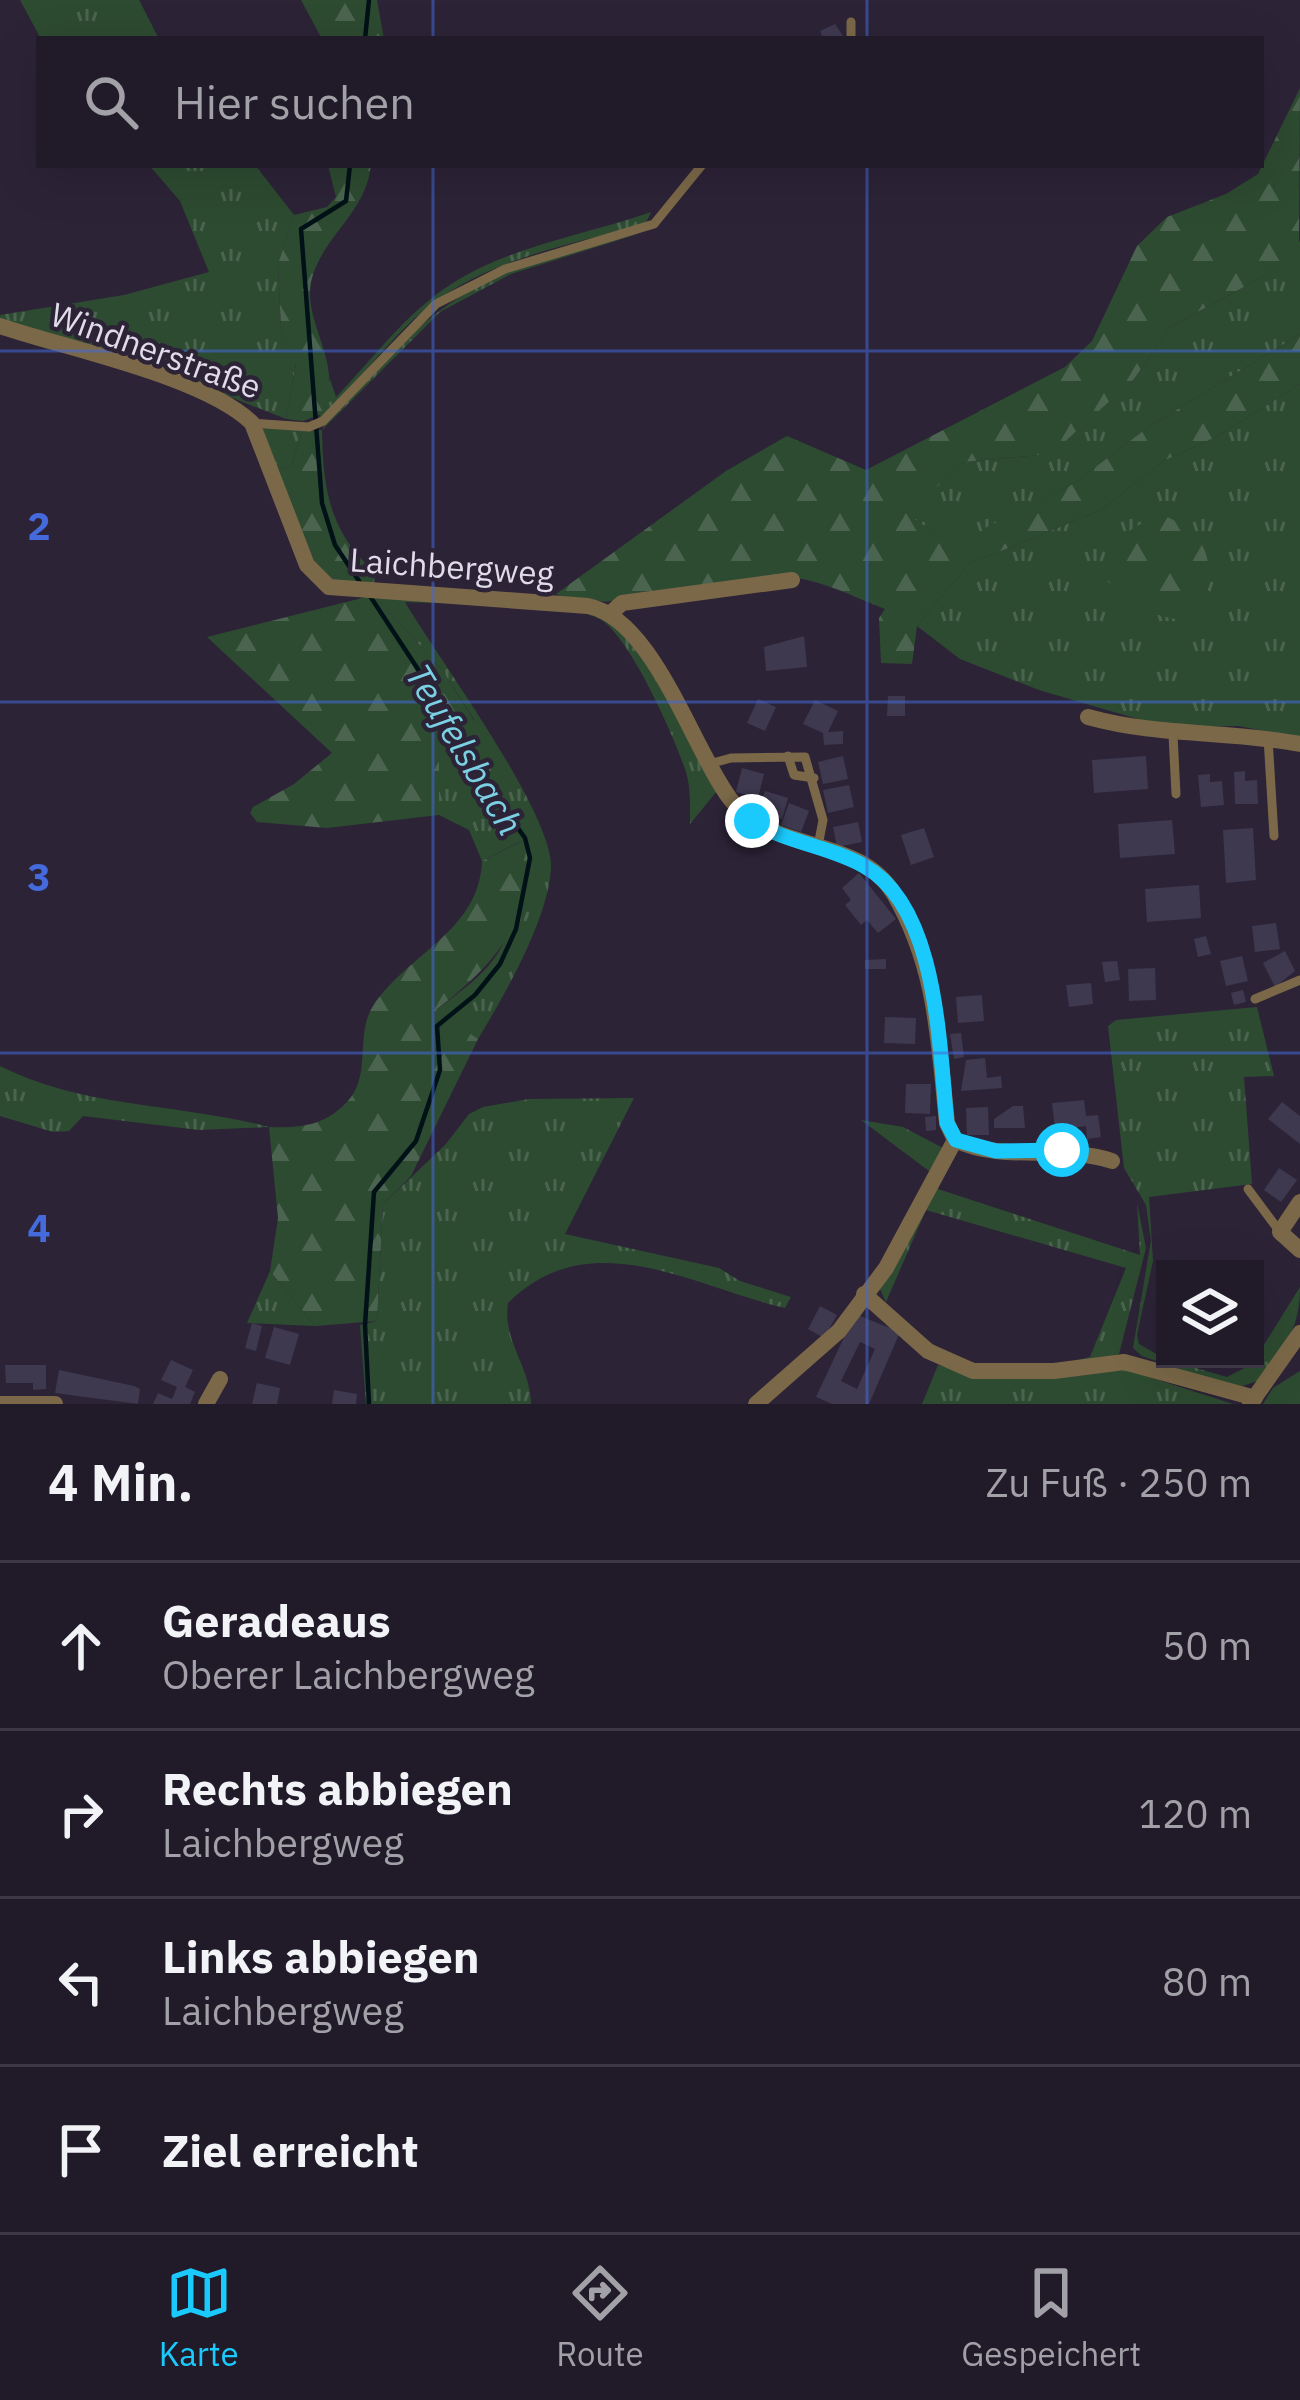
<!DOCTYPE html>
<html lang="de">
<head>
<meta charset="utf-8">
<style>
	:root { --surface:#211a29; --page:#292331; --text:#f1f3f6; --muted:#a2a1a8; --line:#3e3846; --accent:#1acafc }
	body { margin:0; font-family:"IBM Plex Sans",sans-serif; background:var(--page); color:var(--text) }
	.controls { position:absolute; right:36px; bottom:36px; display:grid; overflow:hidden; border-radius:0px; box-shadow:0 12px 48px #0002 }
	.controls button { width:108px; height:108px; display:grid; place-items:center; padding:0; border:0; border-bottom:3px solid var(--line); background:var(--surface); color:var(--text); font:60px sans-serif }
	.stop { position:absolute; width:36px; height:36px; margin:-27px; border:9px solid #1acafc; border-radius:50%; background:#fff }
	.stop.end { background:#1acafc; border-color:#fff; box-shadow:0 3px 12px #0008 }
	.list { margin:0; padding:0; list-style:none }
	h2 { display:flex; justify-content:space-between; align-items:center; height:156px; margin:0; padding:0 48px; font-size:51px }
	h2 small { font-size:39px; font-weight:400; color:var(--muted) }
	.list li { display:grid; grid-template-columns:78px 1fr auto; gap:36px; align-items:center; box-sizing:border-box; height:168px; padding:0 48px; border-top:3px solid var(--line) }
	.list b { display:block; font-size:45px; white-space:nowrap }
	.list p { margin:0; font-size:39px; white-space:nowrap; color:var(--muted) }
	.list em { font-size:39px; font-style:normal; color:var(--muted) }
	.icon { flex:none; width:66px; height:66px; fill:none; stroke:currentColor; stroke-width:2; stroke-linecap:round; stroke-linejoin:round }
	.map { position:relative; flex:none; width:1300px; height:1404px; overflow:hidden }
	.search { position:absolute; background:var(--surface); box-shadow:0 12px 48px #0002; left:36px; right:36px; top:36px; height:132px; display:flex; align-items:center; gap:30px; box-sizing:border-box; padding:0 42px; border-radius:0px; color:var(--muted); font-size:45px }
	.sheet { height:828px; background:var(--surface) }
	nav { display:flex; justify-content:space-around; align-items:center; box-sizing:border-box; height:168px; border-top:3px solid var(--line); background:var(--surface); font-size:33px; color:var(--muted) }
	nav a { display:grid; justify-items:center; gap:6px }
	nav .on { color:var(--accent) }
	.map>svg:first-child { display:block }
	.grass { fill:url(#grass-tufts) }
	.forest { fill:url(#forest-firs) }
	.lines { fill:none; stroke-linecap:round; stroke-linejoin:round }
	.stream { stroke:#001217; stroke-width:4.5 }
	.building { fill:#3e394f; fill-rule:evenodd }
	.service { stroke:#7b6848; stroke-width:9 }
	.minor { stroke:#7b6848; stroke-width:16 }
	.route { stroke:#1acafc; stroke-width:15 }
	.grid { fill:none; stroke:#446adb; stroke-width:3; stroke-opacity:0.55 }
	.labels { text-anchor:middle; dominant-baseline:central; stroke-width:9; stroke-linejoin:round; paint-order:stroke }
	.street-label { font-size:33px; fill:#e1dce9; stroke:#2c2337 }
	.water-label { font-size:36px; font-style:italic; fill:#7bd0e4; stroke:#2c2337 }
	.grid-label { font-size:39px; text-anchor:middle; font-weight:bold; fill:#446adb; stroke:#2c2337; stroke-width:9; stroke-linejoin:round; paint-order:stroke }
</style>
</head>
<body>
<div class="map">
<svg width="1300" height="1404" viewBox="0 0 1300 1404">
	<defs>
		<pattern id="grass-tufts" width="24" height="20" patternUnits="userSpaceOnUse" patternTransform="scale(3)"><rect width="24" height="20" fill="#2d4b31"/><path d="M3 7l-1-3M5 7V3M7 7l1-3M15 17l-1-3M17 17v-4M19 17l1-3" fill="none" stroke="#4b644f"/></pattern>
		<pattern id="forest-firs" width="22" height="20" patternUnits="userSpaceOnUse" patternTransform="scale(3)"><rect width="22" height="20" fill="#2d4b31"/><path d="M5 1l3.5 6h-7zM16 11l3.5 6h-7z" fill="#4b644f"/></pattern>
	</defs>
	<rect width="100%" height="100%" fill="#2c2337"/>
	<g class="grass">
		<polygon points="20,0 139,0 159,39 41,39"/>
		<polygon points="149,165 255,165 294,215 278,264 281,329 296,363 286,419 200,385 0,322 0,315 124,295 209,272 180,201"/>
		<path d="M651,212L645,225C568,244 475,262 415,318C386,345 361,377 334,406L319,418L330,379L336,397C366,366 393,330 427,302C491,248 574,239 651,212Z"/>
		<path d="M641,233L511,274L440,312L322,430C329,413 355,392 370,376C462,275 513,267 641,233Z"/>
		<polygon points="1300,241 1300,334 1147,428 1073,484 979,532 932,531 906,514 964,462 1039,455 1134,379 1170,327 1264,276"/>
		<polygon points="1300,384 1300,738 1239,726 1165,727 1039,690 960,659 917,626 969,564 1101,510 1163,461 1218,436"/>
		<polygon points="262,426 302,431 292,465 277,472"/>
		<path d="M374,595L598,612L635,642L717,791L690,824C690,805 691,786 685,769C674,736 628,632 598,618C559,600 451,605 405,602C435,654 555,815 551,869C547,922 505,994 478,1039L435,1011C484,974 505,960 518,898C522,877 526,863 519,842L482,861L469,830L439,815V745L475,721L442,670Z"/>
		<path d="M1257,1007L1274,1076L1244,1077L1252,1184L1149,1197L1153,1261L1137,1335L1139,1344L1165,1359L1227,1377L1252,1364L1300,1287C1300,1330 1284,1346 1260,1380L1243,1386L1220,1383L1142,1356L1133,1348L1151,1240L1146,1205L1124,1168L1108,1026L1116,1020Z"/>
		<path d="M0,1066C86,1109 178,1103 269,1127L199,1130L83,1116L69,1131L53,1132L0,1116Z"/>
		<path d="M634,1098L565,1234L719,1268L740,1281L791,1297L785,1308C694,1287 590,1221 508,1303C502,1340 531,1368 531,1404H366L360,1325L377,1321L383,1204L446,1144L469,1114L483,1107L529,1099Z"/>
		<polygon points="861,1120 903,1127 943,1148 929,1171"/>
		<path d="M935,1188L1140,1255L1137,1203L1146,1248L1119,1354C1061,1374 965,1387 921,1335C967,1376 1034,1372 1090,1357L1126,1268L926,1210L886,1302L879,1287Z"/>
		<polygon points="270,1271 315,1326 247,1323"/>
		<polygon points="938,1365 986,1379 1121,1368 1233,1404 922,1404"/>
		<polygon points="1300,1371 1300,1404 1263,1404 1273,1388"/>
	</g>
	<g class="forest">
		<polygon points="301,0 377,0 384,39 322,39"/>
		<path d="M1300,88L1299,243L1264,276L1170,327L1134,379L1060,446L1039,455L964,462L907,514L932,531H979L1073,484L1147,428L1300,334V384L1218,436L1163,461L1101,510L969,564L917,626L912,664L881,663L879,618L885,609C856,598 818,578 787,577C725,574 604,619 556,594L726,471L787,436L866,470L1065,367L1092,341L1137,246L1167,217L1226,194L1258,174Z"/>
		<path d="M328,165H371C366,214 321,237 311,282C305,313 327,345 329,375C330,387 326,401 324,413L303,421L286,419L296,364L281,329L278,264L294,215L327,207L336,197Z"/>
		<path d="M322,430C323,489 329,532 375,572L374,585L334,580L316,565L277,472L292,465L302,431Z"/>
		<path d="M1167,517C1218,539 1217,580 1191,623L1150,613L1108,582C1105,545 1131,520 1167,517Z"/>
		<polygon points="374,595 442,670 475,722 439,745 439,815 327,828 257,822 250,813 253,807 294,784 332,753 207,637"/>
		<path d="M520,842C540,919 491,967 436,1010L478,1039L411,1176L383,1204L377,1321L315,1326L270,1271L278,1218L269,1127C300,1128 324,1126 346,1103C373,1076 354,1036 373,1006C408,953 479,932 482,861Z"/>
	</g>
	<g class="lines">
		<g class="stream">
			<polyline points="365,39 369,0"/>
			<polyline points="350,165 346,201 301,229 322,503 335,545 361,584"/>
			<polyline points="368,593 469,747 487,785 525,838 530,858 516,929 500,964 475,995 437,1026 440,1070 416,1141 374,1192 365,1325 369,1404"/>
		</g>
	</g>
	<g class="building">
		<polygon points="835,24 845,39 823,39 820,31"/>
		<polygon points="804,636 807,667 766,671 764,647"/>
		<polygon points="888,696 905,696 905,716 887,716"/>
		<polygon points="758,699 776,707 765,731 747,723"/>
		<polygon points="815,700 838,711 828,732 843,731 843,744 824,745 823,733 803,724"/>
		<polygon points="843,756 848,779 823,784 818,762"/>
		<polygon points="1146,756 1148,789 1094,793 1092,760"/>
		<polygon points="742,768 764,774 758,798 736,792"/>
		<polygon points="1245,771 1245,781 1257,780 1258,804 1235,804 1234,772"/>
		<polygon points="1210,774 1210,782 1222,781 1224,805 1201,807 1198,775"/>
		<polygon points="849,785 854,807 828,813 823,790"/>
		<polygon points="765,791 788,798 782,819 758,812"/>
		<polygon points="789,803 809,811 801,832 781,825"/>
		<polygon points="1172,820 1175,854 1120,858 1118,824"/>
		<polygon points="858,822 862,842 837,847 833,827"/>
		<polygon points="924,828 934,857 911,865 901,835"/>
		<polygon points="1253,828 1256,880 1226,883 1223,830"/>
		<polygon points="859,873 896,919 878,933 867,920 861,925 845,905 851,900 842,888"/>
		<polygon points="1199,885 1201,918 1147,922 1145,889"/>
		<polygon points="1276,923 1280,949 1255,952 1252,926"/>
		<polygon points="1206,936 1211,954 1198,957 1194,939"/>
		<polygon points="1285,951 1295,971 1275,987 1263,963"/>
		<polygon points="1242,956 1248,981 1226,986 1220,961"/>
		<polygon points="886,959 886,969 865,969 865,960"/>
		<polygon points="1117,961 1120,980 1105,982 1102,962"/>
		<polygon points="1155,968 1156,1000 1129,1001 1128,969"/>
		<polygon points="1091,983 1093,1004 1069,1007 1066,985"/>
		<polygon points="1243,990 1246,1002 1234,1005 1231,993"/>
		<polygon points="982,995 984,1021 958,1023 956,997"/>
		<polygon points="885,1017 916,1018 915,1044 884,1043"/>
		<polygon points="961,1033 964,1057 954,1059 950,1034"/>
		<polygon points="985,1058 987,1078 1001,1076 1002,1088 961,1091 966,1060"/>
		<polygon points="906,1084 931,1084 930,1114 905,1113"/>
		<polygon points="1084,1100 1086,1116 1098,1115 1101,1137 1087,1139 1086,1126 1055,1130 1052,1103"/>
		<polygon points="1282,1102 1300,1116 1300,1144 1268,1119"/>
		<polygon points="1013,1106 1023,1106 1025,1128 994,1128 994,1119"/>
		<polygon points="988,1107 989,1135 967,1135 966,1108"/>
		<polygon points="936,1116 936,1130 926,1131 925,1117"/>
		<polygon points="1279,1168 1297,1180 1281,1202 1264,1190"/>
		<polygon points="820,1306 837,1315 824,1338 808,1329"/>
		<path d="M855,1314L900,1332L869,1404H832L816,1397ZM860,1342L875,1349L857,1389L841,1381Z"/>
		<polygon points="252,1323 262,1326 256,1351 245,1348"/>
		<polygon points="274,1327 299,1334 290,1365 265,1358"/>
		<polygon points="171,1360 193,1370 185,1387 195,1392 190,1404 153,1404 158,1393 172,1399 177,1387 161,1380"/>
		<polygon points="5,1365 46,1365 46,1389 33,1390 33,1383 6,1383"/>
		<polygon points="59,1370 134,1386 140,1389 138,1404 55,1393"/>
		<polygon points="257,1383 280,1388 277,1404 252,1404"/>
		<polygon points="334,1390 357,1394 356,1404 332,1404"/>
	</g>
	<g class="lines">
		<g class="service">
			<polyline points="851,22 851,39"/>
			<polyline points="252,423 309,427 323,421 436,304 505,269 654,224 702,165"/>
			<polyline points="1173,735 1176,794"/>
			<polyline points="1268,738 1274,836"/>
			<polyline points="788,756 794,775 814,778"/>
			<polyline points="709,764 731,758 805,757 823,820 818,846"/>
			<polyline points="1255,999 1300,980"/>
			<polyline points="1248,1189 1280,1232"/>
		</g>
		<g class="minor">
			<path d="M0,326C68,349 203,376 252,423L307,565L329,587L588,606C654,619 692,749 731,800C771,854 859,835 894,894C937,969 938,1039 947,1123L955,1140"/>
			<polyline points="611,613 622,603 792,580"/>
			<path d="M1088,717C1160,737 1227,730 1300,744"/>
			<path d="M955,1140C1004,1163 1061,1144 1112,1161"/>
			<polyline points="1300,1202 1280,1232 1300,1250"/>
			<polyline points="864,1294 928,1351 973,1371 1054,1371 1124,1362 1255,1398"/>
			<polyline points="0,1404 55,1404"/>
			<polyline points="206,1404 220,1379"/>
			<polyline points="756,1404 839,1331 886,1268 955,1140"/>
			<polyline points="1250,1404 1300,1333"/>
		</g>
	</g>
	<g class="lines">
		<path class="route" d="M752,821C787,843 829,846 864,866C939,907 939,1049 947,1123L956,1140L996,1151L1062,1150"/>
	</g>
	<path class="grid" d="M433,0V39M867,0V39M433,165V1404M867,165V1404M0,351H1300M0,702H1300M0,1053H1300"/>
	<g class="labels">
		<g class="street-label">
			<text transform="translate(156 350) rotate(20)">Windnerstraße</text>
			<text transform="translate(452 566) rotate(4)">Laichbergweg</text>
		</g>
		<g class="water-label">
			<text transform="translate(465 749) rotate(59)">Teufelsbach</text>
		</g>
	</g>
	<g class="grid-label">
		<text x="39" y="540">2</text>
		<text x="39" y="891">3</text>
		<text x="39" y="1242">4</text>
	</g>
</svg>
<div class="controls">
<button><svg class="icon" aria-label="layers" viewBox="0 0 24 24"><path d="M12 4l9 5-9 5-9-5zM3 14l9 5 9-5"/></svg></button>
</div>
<div class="stop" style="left:1062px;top:1150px"></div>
<div class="stop end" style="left:752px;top:821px"></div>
<div class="search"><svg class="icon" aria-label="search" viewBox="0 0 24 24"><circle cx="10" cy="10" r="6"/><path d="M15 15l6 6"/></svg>Hier suchen</div>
</div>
<section class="sheet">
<h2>4 Min.<small>Zu Fuß · 250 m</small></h2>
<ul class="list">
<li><svg class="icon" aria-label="ahead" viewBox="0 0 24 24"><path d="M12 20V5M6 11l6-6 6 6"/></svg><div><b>Geradeaus</b><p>Oberer Laichbergweg</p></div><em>50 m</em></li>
<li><svg class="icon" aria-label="right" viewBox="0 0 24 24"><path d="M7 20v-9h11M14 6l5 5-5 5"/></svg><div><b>Rechts abbiegen</b><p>Laichbergweg</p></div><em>120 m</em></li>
<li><svg class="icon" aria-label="left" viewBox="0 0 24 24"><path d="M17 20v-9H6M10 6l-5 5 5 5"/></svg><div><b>Links abbiegen</b><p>Laichbergweg</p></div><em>80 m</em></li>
<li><svg class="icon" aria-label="arrive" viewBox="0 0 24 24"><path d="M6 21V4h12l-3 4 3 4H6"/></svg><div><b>Ziel erreicht</b></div></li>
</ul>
</section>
<nav>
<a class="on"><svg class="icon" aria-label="map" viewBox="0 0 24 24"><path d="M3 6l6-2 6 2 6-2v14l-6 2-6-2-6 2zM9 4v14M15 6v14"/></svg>Karte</a>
<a><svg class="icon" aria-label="directions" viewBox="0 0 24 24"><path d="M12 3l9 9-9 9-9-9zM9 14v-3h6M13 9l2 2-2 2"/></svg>Route</a>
<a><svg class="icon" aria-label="saved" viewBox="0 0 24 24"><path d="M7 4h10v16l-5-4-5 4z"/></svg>Gespeichert</a>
</nav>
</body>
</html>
